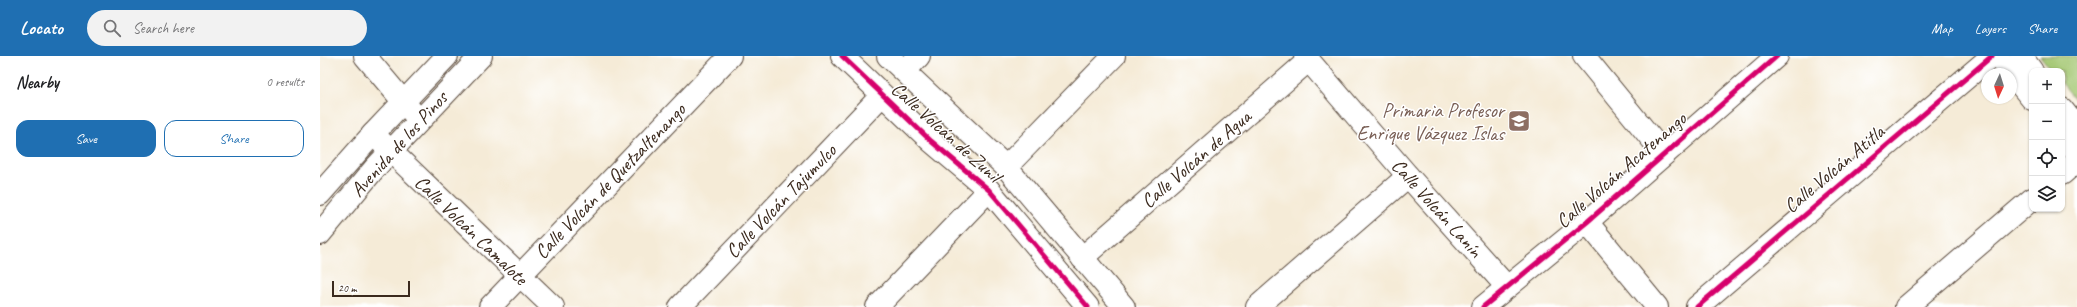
<!DOCTYPE html>
<html lang="en">
<head>
<meta charset="utf-8">
<style>
	:root { --surface:#fff; --page:#f2f2f2; --text:#202124; --muted:#757577; --line:#e0e0e0; --accent:#1f6fb2 }
	body { margin:0; font-family:Caveat,sans-serif; background:var(--page); color:var(--text) }
	.controls { position:absolute; right:12px; top:12px; display:grid; overflow:hidden; border-radius:8px; box-shadow:0 1px 3px #0004 }
	.controls button { width:36px; height:36px; display:grid; place-items:center; padding:0; border:0; border-bottom:1px solid var(--line); background:var(--surface); color:var(--text); font:20px sans-serif }
	.compass { position:absolute; left:1661px; top:12px; width:36px; height:36px; border-radius:50%; background:var(--surface); box-shadow:0 1px 3px #0004; rotate:184deg }
	.scale { position:absolute; left:12px; bottom:10px; width:78px; box-sizing:border-box; padding-left:4px; border:2px solid #3b2a1e; border-top:0; font-size:11px; line-height:14px; white-space:nowrap; color:#3b2a1e; -webkit-text-stroke:3px #fff; paint-order:stroke }
	.list { margin:0; padding:0; list-style:none }
	h2 { display:flex; justify-content:space-between; align-items:center; height:52px; margin:0; padding:0 16px; font-size:17px }
	h2 small { font-size:13px; font-weight:400; color:var(--muted) }
	.actions { display:flex; gap:8px; padding:12px 16px }
	.actions a { flex:1; padding:9px 0; border:1px solid var(--accent); border-radius:12px; text-align:center; font-size:14px; color:var(--accent) }
	.actions .main { background:var(--accent); color:#fff }
	.icon { flex:none; width:22px; height:22px; fill:none; stroke:currentColor; stroke-width:2; stroke-linecap:round; stroke-linejoin:round }
	.map { position:relative; flex:none; width:1757px; height:251px; overflow:hidden }
	header { display:flex; align-items:center; gap:24px; box-sizing:border-box; height:56px; padding:0 20px; background:var(--accent); color:#fff }
	header strong { font-size:19px }
	nav { display:flex; gap:22px; margin-inline-start:auto; font-size:14px }
	.search { width:280px; height:36px; background:var(--page); display:flex; align-items:center; gap:10px; box-sizing:border-box; padding:0 14px; border-radius:22px; color:var(--muted); font-size:15px }
	main { display:flex }
	aside { flex:1; background:var(--surface) }
	.map>svg:first-child { display:block }
	.green { fill:#a2c66f; stroke:#6e7846 }
	.lines { fill:none; stroke-linecap:round; stroke-linejoin:round }
	.minor-casing { stroke:#57473a; stroke-width:24 }
	.minor { stroke:#fff; stroke-width:22 }
	.cycleway-casing { stroke:#fff; stroke-width:8 }
	.cycleway { stroke:#d6006c; stroke-width:5 }
	.labels { text-anchor:middle; dominant-baseline:central; stroke-width:3; stroke-linejoin:round; paint-order:stroke }
	.education-label { font-size:20px; fill:#785e54; stroke:#fff; text-anchor:end }
	.street-label { font-size:20px; fill:#3b2a1e; stroke:#fff }
</style>
</head>
<body>
<header>
<strong>Locato</strong>
<div class="search"><svg class="icon" aria-label="search" viewBox="0 0 24 24"><circle cx="10" cy="10" r="6"/><path d="M15 15l6 6"/></svg>Search here</div>
<nav><a>Map</a><a>Layers</a><a>Share</a></nav>
</header>
<main>
<aside>
<h2>Nearby<small>0 results</small></h2>
<ul class="list">
</ul>
<div class="actions"><a class="main">Save</a><a>Share</a></div>
</aside>
<div class="map">
<svg width="1757" height="251" viewBox="0 0 1757 251">
	<rect width="100%" height="100%" fill="#fff"/>
	<filter id="ink" filterUnits="userSpaceOnUse"><feTurbulence type="fractalNoise" baseFrequency=".025" numOctaves="2"/><feDisplacementMap in="SourceGraphic" scale="8" xChannelSelector="R" yChannelSelector="G"/><feConvolveMatrix kernelMatrix="1 2 1 2 8 2 1 2 1" color-interpolation-filters="sRGB"/></filter>
	<filter id="wash" filterUnits="userSpaceOnUse"><feTurbulence type="fractalNoise" baseFrequency=".012" numOctaves="4" result="noise"/><feDisplacementMap in="SourceGraphic" scale="16" xChannelSelector="R" yChannelSelector="G"/><feGaussianBlur stdDeviation="0.9" result="paint"/><feColorMatrix in="noise" values="0 0 0 0 0 0 0 0 0 0 0 0 0 0 0 0 0 1.4 0 .05"/><feComposite in="paint" operator="in"/></filter>
	<g filter="url(#wash)">
		<rect width="100%" height="100%" fill="#f5ebd7"/>
		<polygon class="green" points="1720,0 1757,0 1757,46 1742,27 1742,15 1732,15"/>
	</g>
	<g filter="url(#ink)">
		<g class="lines">
			<g class="minor-casing">
				<g id="minor">
					<polyline points="45,0 93,57"/>
					<polyline points="522,0 611,85 669,134 768,251"/>
					<polyline points="568,0 686,111 804,251"/>
					<polyline points="985,0 1088,120 1187,231"/>
					<polyline points="1264,0 1344,98"/>
					<polyline points="1677,0 1712,43"/>
					<polyline points="1701,0 1712,15"/>
					<polyline points="585,15 599,0"/>
					<polyline points="1742,53 1757,72"/>
					<polyline points="53,78 233,251"/>
					<polyline points="1742,80 1757,98"/>
					<polyline points="686,111 794,0"/>
					<polyline points="1742,118 1757,105"/>
					<polyline points="0,138 53,78 127,0"/>
					<polyline points="1267,166 1337,251"/>
					<polyline points="0,178 55,112 161,0"/>
					<polyline points="762,202 989,4"/>
					<polyline points="170,251 410,0"/>
					<polyline points="360,251 562,39"/>
					<polyline points="557,251 669,134"/>
					<polyline points="937,251 1088,120"/>
					<polyline points="1163,251 1267,166 1457,0"/>
					<polyline points="1377,251 1672,0"/>
					<polyline points="1586,251 1712,143"/>
				</g>
			</g>
			<use href="#minor" class="minor"/>
			<g class="cycleway-casing">
				<g id="cycleway">
					<polyline points="522,0 611,85 669,134 768,251"/>
					<polyline points="1163,251 1267,166 1457,0"/>
					<polyline points="1377,251 1672,0"/>
				</g>
			</g>
			<use href="#cycleway" class="cycleway"/>
		</g>
	</g>
	<defs>
		<g id="school-square" transform="scale(1.15)"><rect x="-9" y="-9" width="18" height="18" rx="4" fill="#8d6e63" stroke="#fff"/><path d="M0-5L7-2L0 1L-7-2ZM-4 1L0 2.5L4 1V4Q0 6-4 4Z" fill="#fff"/></g>
	</defs>
	<g fill-rule="evenodd">
		<use href="#school-square" x="1199" y="65"/>
	</g>
	<g class="labels">
		<g class="education-label">
			<text x="1184" y="54">Primaria Profesor<tspan x="1184" dy="23">Enrique Vázquez Islas</tspan></text>
		</g>
		<g class="street-label">
			<text transform="translate(626 76) rotate(42)">Calle Volcán de Zunil</text>
			<text transform="translate(79 88) rotate(-48)">Avenida de los Pinos</text>
			<text transform="translate(876 103) rotate(-41)">Calle Volcán de Agua</text>
			<text transform="translate(1514 113) rotate(-40)">Calle Volcán Atitla</text>
			<text transform="translate(1301 114) rotate(-41)">Calle Volcán Acatenango</text>
			<text transform="translate(290 125) rotate(-46)">Calle Volcán de Quetzaltenango</text>
			<text transform="translate(461 145) rotate(-46)">Calle Volcán Tajumulco</text>
			<text transform="translate(1117 152) rotate(48)">Calle Volcán Lanín</text>
			<text transform="translate(151 174) rotate(44)">Calle Volcán Camalote</text>
		</g>
	</g>
</svg>
<div class="controls">
<button>+</button>
<button>−</button>
<button><svg class="icon" aria-label="locate" viewBox="0 0 24 24"><circle cx="12" cy="12" r="6"/><path d="M12 2v4M12 18v4M2 12h4M18 12h4"/></svg></button>
<button><svg class="icon" aria-label="layers" viewBox="0 0 24 24"><path d="M12 4l9 5-9 5-9-5zM3 14l9 5 9-5"/></svg></button>
</div>
<svg class="compass" viewBox="-18 -18 36 36"><path d="M0-13l5 13h-10z" fill="#e53935"/><path d="M0 13l5-13h-10z" fill="#757577"/></svg>
<div class="scale">20 m</div>
</div>
</main>
</body>
</html>
